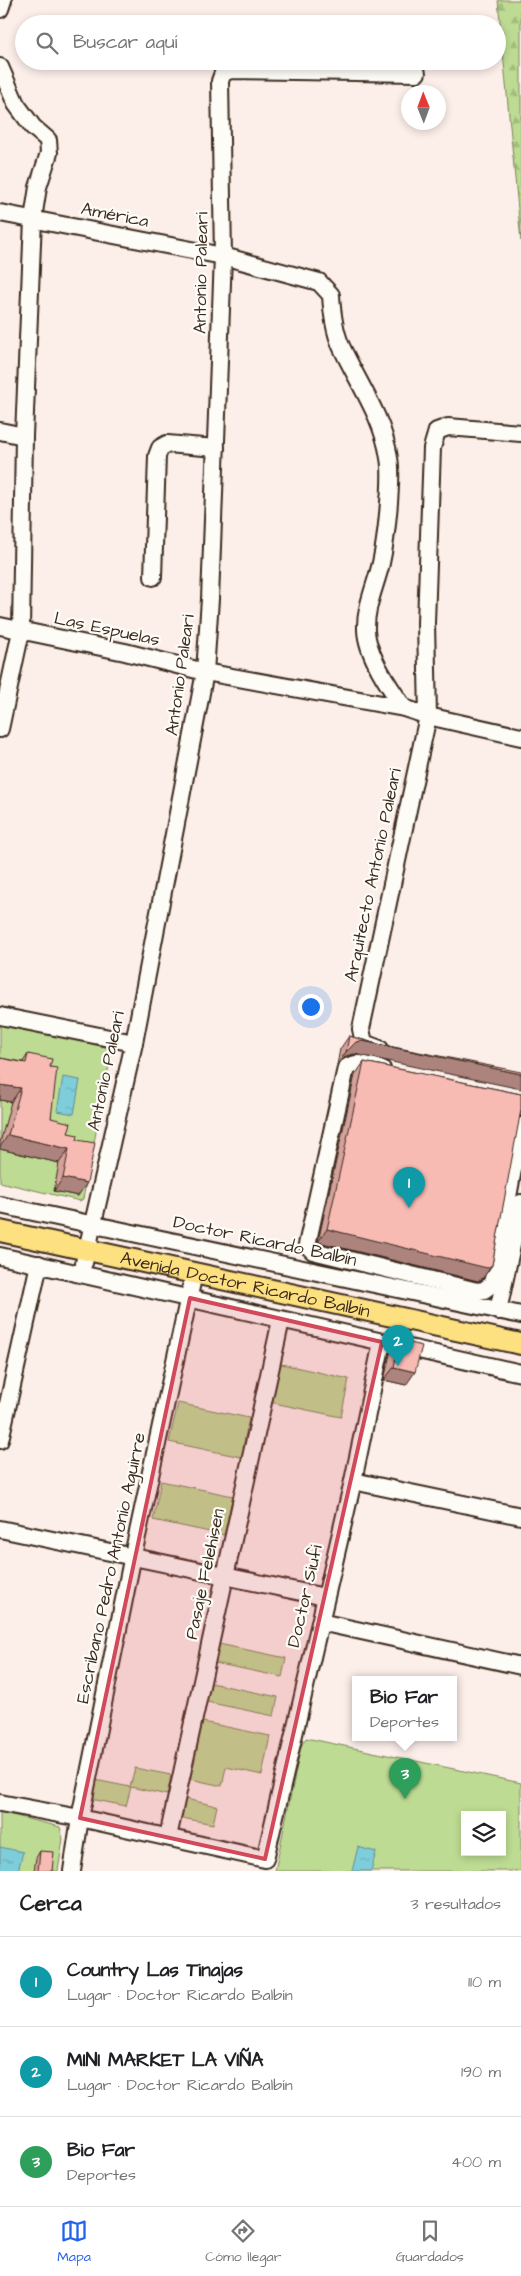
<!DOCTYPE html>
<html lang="es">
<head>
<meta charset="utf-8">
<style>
	:root { --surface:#fff; --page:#f6f6f6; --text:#202124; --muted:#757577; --line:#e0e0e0; --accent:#2563eb }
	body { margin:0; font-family:"Architects Daughter",sans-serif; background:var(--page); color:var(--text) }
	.controls { position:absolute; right:15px; bottom:15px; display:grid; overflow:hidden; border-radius:0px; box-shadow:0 2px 8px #0003 }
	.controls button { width:45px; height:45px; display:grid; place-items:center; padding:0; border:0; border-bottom:1px solid var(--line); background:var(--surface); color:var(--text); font:25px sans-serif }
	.compass { position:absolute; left:401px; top:85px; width:45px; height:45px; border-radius:50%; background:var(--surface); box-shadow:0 2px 8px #0003; rotate:359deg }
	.you { position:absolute; left:310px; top:1006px; width:18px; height:18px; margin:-12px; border:4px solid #fff; border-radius:50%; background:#1a73e8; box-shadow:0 0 0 8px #1a73e833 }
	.badge { display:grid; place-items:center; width:32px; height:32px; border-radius:50%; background:var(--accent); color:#fff; font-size:16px; font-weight:700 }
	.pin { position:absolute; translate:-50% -41px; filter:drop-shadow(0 1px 2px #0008) }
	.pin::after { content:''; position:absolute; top:26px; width:18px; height:15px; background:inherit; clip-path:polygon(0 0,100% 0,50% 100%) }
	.popup { position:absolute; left:352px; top:1676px; width:105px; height:65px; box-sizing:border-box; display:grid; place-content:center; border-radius:0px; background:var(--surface); filter:drop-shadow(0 1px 4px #0005); font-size:16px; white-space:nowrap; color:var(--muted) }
	.popup b { font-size:19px; color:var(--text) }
	.popup::after { content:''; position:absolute; left:50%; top:100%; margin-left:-10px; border:10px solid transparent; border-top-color:var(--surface) }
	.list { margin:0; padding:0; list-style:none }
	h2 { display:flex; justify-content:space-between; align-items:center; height:65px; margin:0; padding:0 20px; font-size:21px }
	h2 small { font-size:16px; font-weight:400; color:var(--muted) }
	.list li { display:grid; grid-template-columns:32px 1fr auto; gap:15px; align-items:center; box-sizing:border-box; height:90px; padding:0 20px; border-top:1px solid var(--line) }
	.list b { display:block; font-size:19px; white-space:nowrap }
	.list p { margin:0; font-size:16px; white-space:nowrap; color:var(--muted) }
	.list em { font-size:16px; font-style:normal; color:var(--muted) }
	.icon { flex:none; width:28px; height:28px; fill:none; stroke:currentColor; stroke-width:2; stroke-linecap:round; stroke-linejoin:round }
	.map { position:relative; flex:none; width:521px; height:1871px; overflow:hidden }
	.search { position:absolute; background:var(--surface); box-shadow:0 2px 8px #0003; left:15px; right:15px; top:15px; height:55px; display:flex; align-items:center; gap:12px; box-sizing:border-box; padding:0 18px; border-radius:28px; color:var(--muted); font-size:19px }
	.sheet { height:335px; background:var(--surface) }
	nav { display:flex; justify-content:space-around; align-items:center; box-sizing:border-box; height:70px; border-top:1px solid var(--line); background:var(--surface); font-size:14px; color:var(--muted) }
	nav a { display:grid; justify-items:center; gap:2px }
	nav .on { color:var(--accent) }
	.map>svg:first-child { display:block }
	.green { fill:#bddb93; stroke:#7c8258; fill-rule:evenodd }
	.forest { fill:url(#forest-firs); stroke:#7c8258 }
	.water { fill:url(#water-ripples); stroke:#638c8f }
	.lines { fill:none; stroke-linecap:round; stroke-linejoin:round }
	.minor-casing { stroke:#3b2a1e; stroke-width:20 }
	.major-casing { stroke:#3b2a1e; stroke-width:24 }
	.minor { stroke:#fdfcf7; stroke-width:16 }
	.major { stroke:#fde080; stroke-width:20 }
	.wall { fill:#d4a19b; stroke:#3b2a1e }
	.shaded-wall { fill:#ad837e; stroke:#3b2a1e }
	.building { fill:#f7bbb4; stroke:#3b2a1e }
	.marked { fill:#d1495b; fill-opacity:0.2; stroke:#d1495b; stroke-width:4; stroke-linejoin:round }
	.labels { text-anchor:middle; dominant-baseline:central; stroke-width:4.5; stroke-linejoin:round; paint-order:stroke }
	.street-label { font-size:18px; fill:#3b2a1e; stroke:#fdfcf7 }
</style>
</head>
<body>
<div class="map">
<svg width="521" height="1871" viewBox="0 0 521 1871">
	<defs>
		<pattern id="forest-firs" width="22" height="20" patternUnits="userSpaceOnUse" patternTransform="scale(1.25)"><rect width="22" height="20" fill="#bddb93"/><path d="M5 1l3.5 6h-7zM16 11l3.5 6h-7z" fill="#a3bc7e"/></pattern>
		<pattern id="water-ripples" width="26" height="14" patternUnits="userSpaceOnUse" patternTransform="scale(1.25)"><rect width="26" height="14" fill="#7ecddb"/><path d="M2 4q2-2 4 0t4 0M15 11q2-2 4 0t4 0" fill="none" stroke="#6eb0bc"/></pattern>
	</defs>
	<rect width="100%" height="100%" fill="#fcefea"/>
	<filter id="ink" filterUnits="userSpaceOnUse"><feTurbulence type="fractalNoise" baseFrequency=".02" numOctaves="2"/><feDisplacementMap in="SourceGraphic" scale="10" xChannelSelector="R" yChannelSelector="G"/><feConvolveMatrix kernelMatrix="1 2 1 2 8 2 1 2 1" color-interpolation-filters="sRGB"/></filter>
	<g filter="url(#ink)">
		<g class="green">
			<polygon points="0,1021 108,1045 112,1050 83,1199 80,1201 0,1182"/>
			<polygon points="277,1363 349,1379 341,1417 269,1402"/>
			<polygon points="178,1403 249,1418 241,1457 169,1442"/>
			<polygon points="161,1481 233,1496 224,1535 153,1520"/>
			<polygon points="214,1643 286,1658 282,1677 210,1662"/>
			<polygon points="206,1682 278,1697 274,1716 202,1701"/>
			<polygon points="198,1721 270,1736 262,1775 226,1767 222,1786 186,1778"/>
			<path d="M306,1738L521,1783V1871H275L301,1746ZM465,1815H502V1852H465Z"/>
			<polygon points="135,1768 171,1775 167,1795 131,1787 126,1806 96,1800 92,1794 95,1780 130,1787"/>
			<polygon points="181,1798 217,1806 213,1824 177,1817"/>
			<polygon points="0,1812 60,1827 63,1839 58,1871 0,1871"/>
		</g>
		<polygon class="forest" points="498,0 521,0 521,241"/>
		<g class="water">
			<polygon points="63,1077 80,1080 74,1114 57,1111"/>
			<polygon points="0,1847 23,1852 18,1871 0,1871"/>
			<polygon points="358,1847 376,1852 371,1871 352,1871"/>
		</g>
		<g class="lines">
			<g class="minor-casing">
				<g id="minor">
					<polyline points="0,9 3,0"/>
					<polyline points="0,67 16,104 33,127 48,140 49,153 38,187 33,219 24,436 21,631 0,729"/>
					<path d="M0,213L223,256L319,282L331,295C332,312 334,330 341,346C358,383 383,417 389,458C393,479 386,541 381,563C376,585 365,607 366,630C367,655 390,688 404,708"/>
					<polyline points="0,431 24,436"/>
					<polyline points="153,577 157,456 160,448 167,444 216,448"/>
					<polyline points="0,626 125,652 205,672 404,708 428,716 521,737"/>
					<polyline points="0,1016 134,1043"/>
					<polyline points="380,1049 364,1043 361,1029 428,716 426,623 432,448 437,431 448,427 521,433"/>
					<path d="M382,1069C370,1066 357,1060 346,1068L307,1245L313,1251L477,1291L484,1290L492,1284L521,1126"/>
					<polyline points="0,1205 521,1315"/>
					<polyline points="0,1256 521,1373"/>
					<polyline points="84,1263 134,1043 205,672 210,599 223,256 220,81 223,73 231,70 417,73"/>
					<polyline points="498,1311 521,1203"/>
					<polyline points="0,1440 39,1264"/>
					<polyline points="353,1481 521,1516"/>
					<polyline points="0,1529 325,1597"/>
					<polyline points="320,1622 521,1666"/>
					<polyline points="0,1803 80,1818 265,1859 353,1481 382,1342"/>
					<polyline points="168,1837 281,1320"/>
					<polyline points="72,1871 80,1818 133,1555 194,1273"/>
				</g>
			</g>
			<g class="major-casing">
				<g id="major">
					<path id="s1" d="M0,1231L521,1344"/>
				</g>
			</g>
			<use href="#minor" class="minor"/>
			<use href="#major" class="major"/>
		</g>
		<g class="wall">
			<polygon points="349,1036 378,1044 354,1054 346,1056 337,1065 340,1049"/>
			<polygon points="28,1054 50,1067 51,1118 77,1140 78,1196 54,1191 59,1163 0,1149 0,1143 11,1102 0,1100 0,1058 23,1062"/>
			<polygon points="364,1062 521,1094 521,1116 519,1116 492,1265 483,1278 478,1281 318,1242 355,1075"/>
			<polygon points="399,1340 406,1385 384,1380 390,1354"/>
			<polygon points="40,1851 52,1871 34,1871 36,1858"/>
		</g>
		<g class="shaded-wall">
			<polygon points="363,1041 521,1074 521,1089 354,1054 346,1056 337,1065 346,1052 356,1042"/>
			<polygon points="0,1085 21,1088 11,1102 0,1100"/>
			<polygon points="8,1135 69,1149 59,1163 0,1149 0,1147"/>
			<polygon points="63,1178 87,1183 78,1196 54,1191"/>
			<polygon points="327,1229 492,1265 483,1278 478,1281 318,1242"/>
			<polygon points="394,1367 415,1372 406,1385 384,1380"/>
		</g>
		<g class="building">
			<polygon points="349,1036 378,1044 521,1072 521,1074 363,1041 356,1042 346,1052"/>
			<polygon points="28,1054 52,1059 50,1067 57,1068 51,1118 71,1123 68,1133 78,1135 77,1140 95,1143 87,1183 63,1178 69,1149 8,1135 21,1088 0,1085 0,1058 26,1063"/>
			<polygon points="364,1062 521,1094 521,1110 492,1265 487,1268 327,1229"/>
			<polygon points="399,1340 422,1346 415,1372 394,1367"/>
			<polygon points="40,1851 54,1852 52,1871 38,1871"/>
		</g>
	</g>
	<path class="marked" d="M190,1298L382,1342L265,1859L80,1818Z"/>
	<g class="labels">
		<g class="street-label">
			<text transform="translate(115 215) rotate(11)">América</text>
			<text transform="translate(201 273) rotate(-89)">Antonio Paleari</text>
			<text transform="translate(107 629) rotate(12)">Las Espuelas</text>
			<text transform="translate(180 675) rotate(-82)">Antonio Paleari</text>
			<text transform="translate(373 875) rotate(-78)">Arquitecto Antonio Paleari</text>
			<text transform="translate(106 1071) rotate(-78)">Antonio Paleari</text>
			<text transform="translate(265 1241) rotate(12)">Doctor Ricardo Balbín</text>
			<text stroke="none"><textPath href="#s1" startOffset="251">Avenida Doctor Ricardo Balbín</textPath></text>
			<text transform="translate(111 1568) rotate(-78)">Escribano Pedro Antonio Aguirre</text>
			<text transform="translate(205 1574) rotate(-78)">Pasaje Felehisen</text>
			<text transform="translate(305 1596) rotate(-77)">Doctor Siufi</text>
		</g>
	</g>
</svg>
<div class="controls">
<button><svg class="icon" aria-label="layers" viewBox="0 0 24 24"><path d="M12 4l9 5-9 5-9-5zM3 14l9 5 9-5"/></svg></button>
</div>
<svg class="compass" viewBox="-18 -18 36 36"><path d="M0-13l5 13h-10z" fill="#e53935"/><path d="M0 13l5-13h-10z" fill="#757577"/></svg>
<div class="you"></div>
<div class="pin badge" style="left:409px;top:1208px;background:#0f9aa8">1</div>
<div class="pin badge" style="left:398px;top:1366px;background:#0f9aa8">2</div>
<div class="pin badge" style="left:405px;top:1799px;background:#2e9e5b">3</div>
<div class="popup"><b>Bio Far</b>Deportes</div>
<div class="search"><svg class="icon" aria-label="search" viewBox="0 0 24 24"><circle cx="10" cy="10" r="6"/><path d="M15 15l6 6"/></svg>Buscar aquí</div>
</div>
<section class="sheet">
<h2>Cerca<small>3 resultados</small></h2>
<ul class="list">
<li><span class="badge" style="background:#0f9aa8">1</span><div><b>Country Las Tinajas</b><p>Lugar · Doctor Ricardo Balbín</p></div><em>110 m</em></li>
<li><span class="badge" style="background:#0f9aa8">2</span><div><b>MINI MARKET LA VIÑA</b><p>Lugar · Doctor Ricardo Balbín</p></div><em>190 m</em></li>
<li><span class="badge" style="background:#2e9e5b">3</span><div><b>Bio Far</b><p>Deportes</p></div><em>400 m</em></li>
</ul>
</section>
<nav>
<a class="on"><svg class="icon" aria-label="map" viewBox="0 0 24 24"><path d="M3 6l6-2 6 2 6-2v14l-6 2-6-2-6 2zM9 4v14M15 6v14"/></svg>Mapa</a>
<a><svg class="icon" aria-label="directions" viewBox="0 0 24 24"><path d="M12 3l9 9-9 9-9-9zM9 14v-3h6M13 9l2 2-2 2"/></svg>Cómo llegar</a>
<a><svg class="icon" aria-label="saved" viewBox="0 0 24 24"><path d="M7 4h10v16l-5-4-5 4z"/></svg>Guardados</a>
</nav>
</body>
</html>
